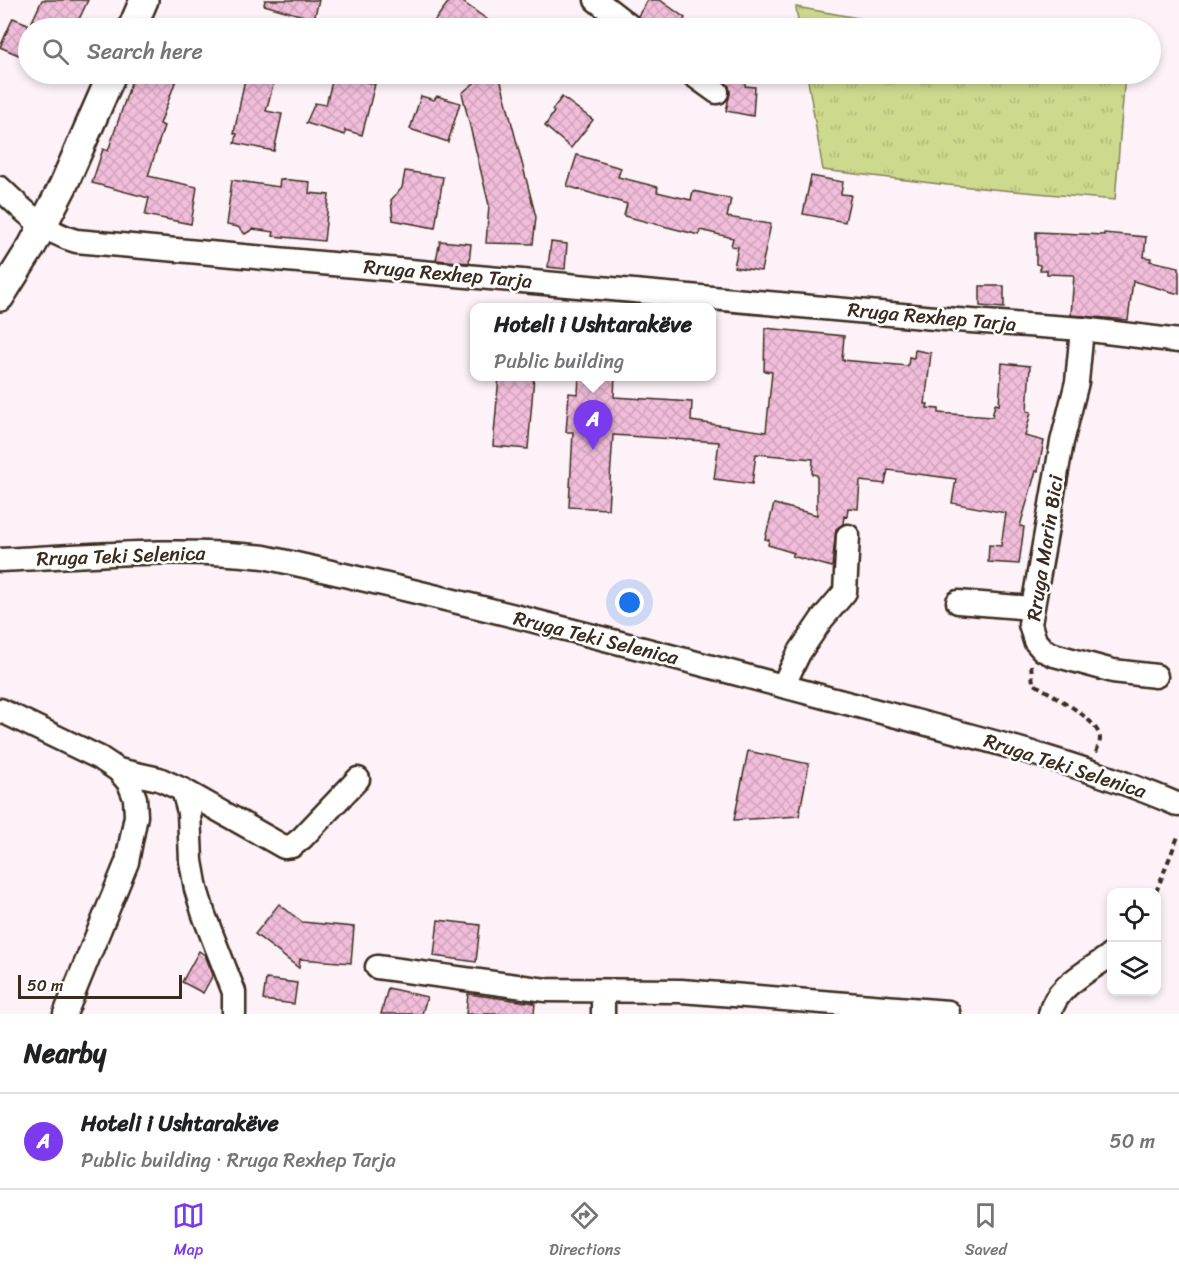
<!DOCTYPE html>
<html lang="en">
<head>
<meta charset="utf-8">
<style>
	:root { --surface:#fff; --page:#f6f6f6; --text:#202124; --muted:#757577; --line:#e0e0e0; --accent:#7c3aed }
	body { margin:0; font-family:Sriracha,sans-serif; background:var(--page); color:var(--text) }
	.controls { position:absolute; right:18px; bottom:18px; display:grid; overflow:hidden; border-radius:12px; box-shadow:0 3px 9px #0003 }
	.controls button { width:54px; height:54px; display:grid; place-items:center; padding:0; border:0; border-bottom:2px solid var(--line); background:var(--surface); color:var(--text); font:30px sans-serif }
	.scale { position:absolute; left:18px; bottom:15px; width:164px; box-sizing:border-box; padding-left:6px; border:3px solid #3b2a1e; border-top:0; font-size:16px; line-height:21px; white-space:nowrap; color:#3b2a1e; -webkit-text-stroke:4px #fff; paint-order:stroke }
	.you { position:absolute; left:630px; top:603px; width:21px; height:21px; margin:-15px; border:4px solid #fff; border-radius:50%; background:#1a73e8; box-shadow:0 0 0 9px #1a73e833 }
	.badge { display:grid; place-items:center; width:39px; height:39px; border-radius:50%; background:var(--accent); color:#fff; font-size:20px; font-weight:700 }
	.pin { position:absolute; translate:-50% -50px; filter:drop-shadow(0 2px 3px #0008) }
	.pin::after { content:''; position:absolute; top:32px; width:21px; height:18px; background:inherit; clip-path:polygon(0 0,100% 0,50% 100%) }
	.popup { position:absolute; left:470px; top:303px; width:246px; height:78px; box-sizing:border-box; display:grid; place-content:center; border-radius:12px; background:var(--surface); filter:drop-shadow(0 2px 4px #0005); font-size:20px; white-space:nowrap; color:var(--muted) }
	.popup b { font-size:22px; color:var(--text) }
	.popup::after { content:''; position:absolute; left:50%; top:100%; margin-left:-12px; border:12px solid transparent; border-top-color:var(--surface) }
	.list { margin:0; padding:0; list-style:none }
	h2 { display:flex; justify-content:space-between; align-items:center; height:78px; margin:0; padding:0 24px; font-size:26px }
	h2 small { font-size:20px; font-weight:400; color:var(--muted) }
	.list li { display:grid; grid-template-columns:39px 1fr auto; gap:18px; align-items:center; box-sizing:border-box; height:96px; padding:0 24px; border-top:2px solid var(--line) }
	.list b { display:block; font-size:22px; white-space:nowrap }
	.list p { margin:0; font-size:20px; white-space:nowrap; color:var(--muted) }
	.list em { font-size:20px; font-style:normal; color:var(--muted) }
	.icon { flex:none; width:33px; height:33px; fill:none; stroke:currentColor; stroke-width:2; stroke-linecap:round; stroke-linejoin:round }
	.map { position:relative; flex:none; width:1179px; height:1014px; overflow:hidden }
	.search { position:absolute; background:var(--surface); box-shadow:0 3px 9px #0003; left:18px; right:18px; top:18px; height:66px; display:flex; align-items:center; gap:15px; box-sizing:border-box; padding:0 21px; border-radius:33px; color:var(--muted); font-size:22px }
	.sheet { height:174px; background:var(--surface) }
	nav { display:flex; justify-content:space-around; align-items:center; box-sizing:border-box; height:84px; border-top:2px solid var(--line); background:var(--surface); font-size:16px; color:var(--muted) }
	nav a { display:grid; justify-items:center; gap:3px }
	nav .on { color:var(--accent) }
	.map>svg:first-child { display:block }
	.grass { fill:url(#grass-tufts); stroke:#848256; stroke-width:1.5 }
	.building { fill:url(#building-cross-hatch); stroke:#3b2a1e; stroke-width:1.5 }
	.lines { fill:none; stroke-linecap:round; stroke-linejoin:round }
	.minor-casing { stroke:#3b2a1e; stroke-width:27 }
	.major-casing { stroke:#3b2a1e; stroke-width:32 }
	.path { stroke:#3b2a1e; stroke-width:4; stroke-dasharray:6 4.5; stroke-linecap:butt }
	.minor { stroke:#fff; stroke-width:22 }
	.major { stroke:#fff; stroke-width:27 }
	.labels { text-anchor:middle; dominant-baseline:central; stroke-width:5; stroke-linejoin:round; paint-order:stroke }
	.street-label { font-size:20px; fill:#3b2a1e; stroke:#fff }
</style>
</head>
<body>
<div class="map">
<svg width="1179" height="1014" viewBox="0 0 1179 1014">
	<defs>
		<pattern id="grass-tufts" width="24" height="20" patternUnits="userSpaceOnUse" patternTransform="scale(1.5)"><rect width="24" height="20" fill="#cdd98d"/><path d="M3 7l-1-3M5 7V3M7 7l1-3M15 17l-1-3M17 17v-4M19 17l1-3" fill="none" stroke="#b1ba79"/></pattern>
		<pattern id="building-cross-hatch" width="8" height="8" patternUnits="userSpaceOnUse" patternTransform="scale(1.5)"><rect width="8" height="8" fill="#f1bdda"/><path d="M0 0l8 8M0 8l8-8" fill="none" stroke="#d0a3bb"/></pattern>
	</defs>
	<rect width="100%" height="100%" fill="#fcf2f8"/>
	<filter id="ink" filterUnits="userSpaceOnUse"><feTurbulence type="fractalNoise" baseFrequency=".0167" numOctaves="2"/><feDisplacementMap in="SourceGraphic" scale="12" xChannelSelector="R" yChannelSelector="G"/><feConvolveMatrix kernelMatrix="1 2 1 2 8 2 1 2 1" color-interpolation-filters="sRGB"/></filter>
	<g filter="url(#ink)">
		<g class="grass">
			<polygon points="796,7 914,28 799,28"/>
			<polygon points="807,74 1125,74 1115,200 948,185 823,170"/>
		</g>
		<g class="building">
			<polygon points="42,0 88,0 75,28 29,28"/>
			<polygon points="265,0 319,0 314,19 264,5"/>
			<polygon points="450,0 460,0 499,28 429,28"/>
			<polygon points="648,0 660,0 685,18 679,28 645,28 644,22 638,16"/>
			<polygon points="13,18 28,24 28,59 0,47"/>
			<polygon points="134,74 165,74 177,77 160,124 164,126 148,176 197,187 191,224 145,215 149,198 92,183 103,149 108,151"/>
			<polygon points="246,74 276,74 266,111 282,114 274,151 235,143 237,134 234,133"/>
			<polygon points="334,74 375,84 362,135 345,130 345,135 306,123 315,103 326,105"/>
			<polygon points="485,74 499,74 536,217 533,244 486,243 489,205 462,93"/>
			<polygon points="723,74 746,74 745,86 755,87 753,116 726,111 730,93 729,86 722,79"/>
			<polygon points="421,96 434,100 437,96 460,103 448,142 410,129"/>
			<polygon points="562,97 593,120 571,148 545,126 554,112 552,110"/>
			<polygon points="577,155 621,168 618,177 658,187 657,192 691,200 693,191 731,199 727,217 771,224 761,271 734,267 738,247 731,246 733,238 700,230 699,235 624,216 627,204 567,186"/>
			<polygon points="405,171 443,177 435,228 393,220 391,200 402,188"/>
			<polygon points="811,176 843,182 841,194 851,195 845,222 803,214"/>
			<polygon points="280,179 310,182 309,193 329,195 324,241 273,236 274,232 253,229 245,234 238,227 226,225 232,180 279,187"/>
			<polygon points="1036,232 1104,235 1104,233 1146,237 1144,257 1151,258 1150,261 1179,267 1179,294 1133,281 1128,320 1071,315 1074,275 1047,274 1047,270 1040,270 1040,265 1036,264"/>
			<polygon points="440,241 471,244 469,263 436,260"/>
			<polygon points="551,242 567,244 565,269 548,267"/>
			<polygon points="980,286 1004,286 1004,308 980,306"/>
			<polygon points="765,328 844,336 842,360 908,366 909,357 914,358 915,350 931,353 925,404 928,404 927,408 939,409 939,413 992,417 995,404 999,405 1002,363 1030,366 1027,411 1031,412 1025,436 1044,441 1038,471 1036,471 1020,526 1024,527 1019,564 988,562 989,545 1001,546 1006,513 952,503 956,479 888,470 885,484 860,481 858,509 848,508 847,517 844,516 843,524 836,529 832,567 792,556 794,553 768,545 769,540 765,539 774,504 817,515 817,475 812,474 813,459 756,454 752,484 714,479 719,442 613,435 608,509 569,507 573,432 566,432 569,393 578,394 579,376 615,376 614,397 692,402 691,421 766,432 772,372 764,371"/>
			<polygon points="499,376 534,376 528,449 493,446"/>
			<polygon points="748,751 809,764 799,816 734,820"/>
			<polygon points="279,904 302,922 354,927 351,963 300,959 299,968 255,934"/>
			<polygon points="438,920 480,925 476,962 434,956"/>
			<polygon points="199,951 205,955 213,975 203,993 182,982"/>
			<polygon points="266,979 297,983 294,1004 263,1000"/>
			<polygon points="388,988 427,997 422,1014 381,1014"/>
			<polygon points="468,994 535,1003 534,1014 466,1014"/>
		</g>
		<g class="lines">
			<g class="minor-casing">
				<g id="minor">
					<polyline points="596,0 632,28"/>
					<polyline points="692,74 717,92"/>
					<path d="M0,188C23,210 44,232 76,241L957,320L1082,329L1179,341"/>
					<polyline points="1082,329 1077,382 1062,442 1030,624 1035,641 1043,650 1054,655 1113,671 1156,676"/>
					<path d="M0,560C88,556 176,547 264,557C452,598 638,647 824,697C943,729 1065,756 1179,805"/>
					<polyline points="958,602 1032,608"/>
					<polyline points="783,686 799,653 822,619 845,592 848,536"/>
					<polyline points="0,710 100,758 118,770 129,783 135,798 136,816 127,862 65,1014"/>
					<polyline points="118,770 159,779 183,790 189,812 191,861 196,889 204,915 234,992 234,1014"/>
					<polyline points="183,790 284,847 292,846 302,838 358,779"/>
					<polyline points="377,967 546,990 681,991 948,1012"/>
					<polyline points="603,1014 603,992"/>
					<path d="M1050,1014C1056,985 1090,971 1112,954"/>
				</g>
			</g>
			<g class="major-casing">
				<g id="major">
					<polyline points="132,28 144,0"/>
					<polyline points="0,297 32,246 63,186 112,74"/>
				</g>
			</g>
			<g class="path">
				<path d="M1031,665L1033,683C1049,694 1099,718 1100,739C1100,743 1097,749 1096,753"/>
				<polyline points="1156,892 1179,834"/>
			</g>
			<use href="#minor" class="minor"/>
			<use href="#major" class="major"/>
		</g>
	</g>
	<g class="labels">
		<g class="street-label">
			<text transform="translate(448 274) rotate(5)">Rruga Rexhep Tarja</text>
			<text transform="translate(932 317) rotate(5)">Rruga Rexhep Tarja</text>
			<text transform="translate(1045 548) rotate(-81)">Rruga Marin Bici</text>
			<text transform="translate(121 556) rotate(-2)">Rruga Teki Selenica</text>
			<text transform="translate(596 638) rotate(14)">Rruga Teki Selenica</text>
			<text transform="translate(1065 766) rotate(18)">Rruga Teki Selenica</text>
		</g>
	</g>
</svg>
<div class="controls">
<button><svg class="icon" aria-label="locate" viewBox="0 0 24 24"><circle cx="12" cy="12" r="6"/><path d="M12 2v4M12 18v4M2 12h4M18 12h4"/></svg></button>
<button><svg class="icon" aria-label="layers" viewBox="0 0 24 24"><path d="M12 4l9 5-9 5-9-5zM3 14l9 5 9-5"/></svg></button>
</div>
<div class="scale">50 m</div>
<div class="you"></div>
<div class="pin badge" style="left:593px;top:450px">A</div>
<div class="popup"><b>Hoteli i Ushtarakëve</b>Public building</div>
<div class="search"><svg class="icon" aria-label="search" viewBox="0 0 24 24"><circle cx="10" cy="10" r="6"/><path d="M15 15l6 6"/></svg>Search here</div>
</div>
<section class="sheet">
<h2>Nearby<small></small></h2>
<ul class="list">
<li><span class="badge">A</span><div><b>Hoteli i Ushtarakëve</b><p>Public building · Rruga Rexhep Tarja</p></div><em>50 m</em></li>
</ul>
</section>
<nav>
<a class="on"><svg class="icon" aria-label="map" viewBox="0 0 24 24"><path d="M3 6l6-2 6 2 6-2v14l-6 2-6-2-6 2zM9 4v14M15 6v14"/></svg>Map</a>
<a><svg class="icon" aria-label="directions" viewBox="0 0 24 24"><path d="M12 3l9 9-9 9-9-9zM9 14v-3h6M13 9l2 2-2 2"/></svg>Directions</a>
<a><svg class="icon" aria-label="saved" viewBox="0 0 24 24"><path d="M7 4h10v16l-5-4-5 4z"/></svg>Saved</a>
</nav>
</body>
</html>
